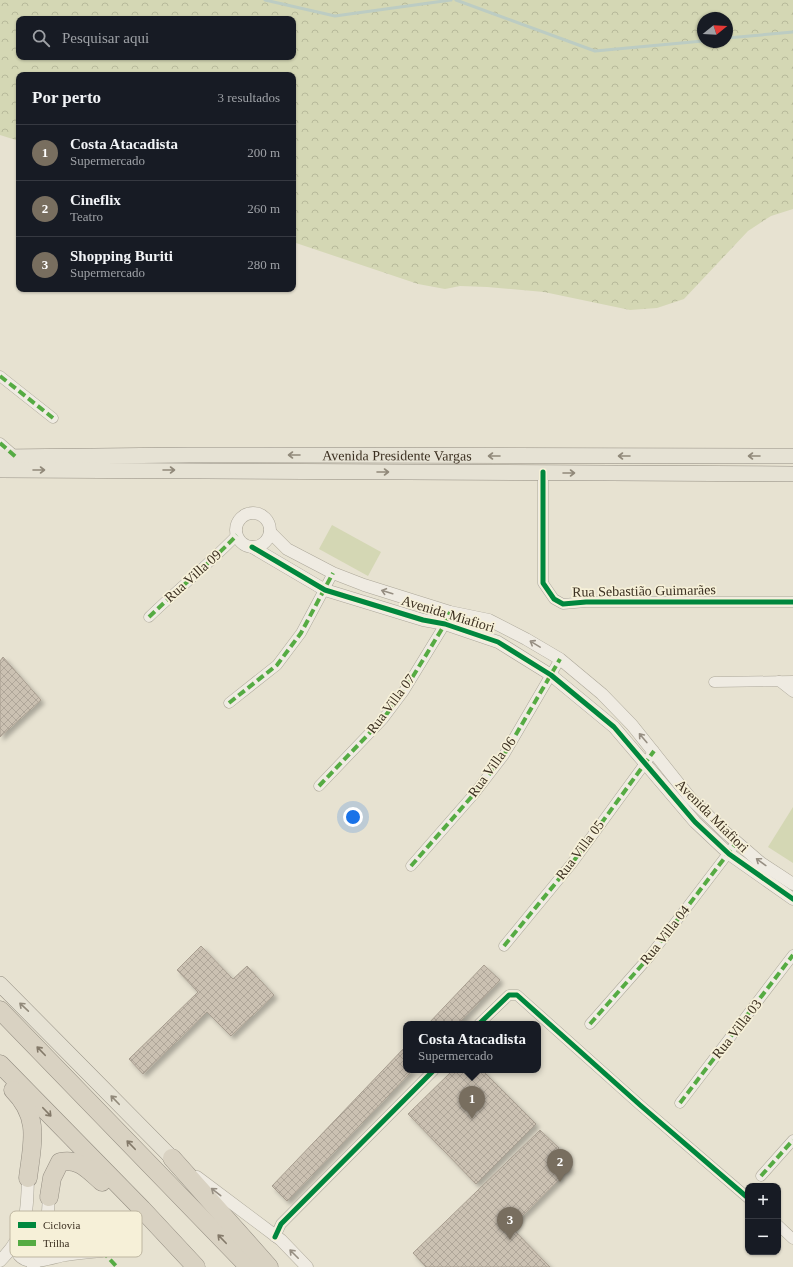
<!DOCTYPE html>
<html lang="pt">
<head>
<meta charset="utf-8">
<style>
	:root { --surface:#171b24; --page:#20242c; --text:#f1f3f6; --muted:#9ea1a6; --line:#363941; --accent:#786e5f }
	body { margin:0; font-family:"Times New Roman",serif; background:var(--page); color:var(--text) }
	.controls { position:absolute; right:12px; bottom:12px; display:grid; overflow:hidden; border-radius:8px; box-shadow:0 1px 3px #0004 }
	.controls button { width:36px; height:36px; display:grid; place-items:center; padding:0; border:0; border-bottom:1px solid var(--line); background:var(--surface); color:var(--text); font:20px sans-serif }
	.compass { position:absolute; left:697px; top:12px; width:36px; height:36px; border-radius:50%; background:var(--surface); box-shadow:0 1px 3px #0004; rotate:72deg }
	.you { position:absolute; left:353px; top:817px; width:14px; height:14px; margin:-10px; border:3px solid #fff; border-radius:50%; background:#1a73e8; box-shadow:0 0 0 6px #1a73e833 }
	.badge { display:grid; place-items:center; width:26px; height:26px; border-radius:50%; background:var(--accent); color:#fff; font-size:13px; font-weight:700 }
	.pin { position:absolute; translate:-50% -33px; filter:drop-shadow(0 1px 2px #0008) }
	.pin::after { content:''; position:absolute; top:21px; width:14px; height:12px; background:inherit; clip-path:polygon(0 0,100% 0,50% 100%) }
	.popup { position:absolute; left:403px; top:1021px; width:138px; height:52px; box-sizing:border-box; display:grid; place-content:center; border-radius:8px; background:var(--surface); filter:drop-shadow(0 1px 3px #0005); font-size:13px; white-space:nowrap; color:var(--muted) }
	.popup b { font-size:15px; color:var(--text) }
	.popup::after { content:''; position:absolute; left:50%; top:100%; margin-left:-8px; border:8px solid transparent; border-top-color:var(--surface) }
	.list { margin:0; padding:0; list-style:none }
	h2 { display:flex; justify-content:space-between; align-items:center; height:52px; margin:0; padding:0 16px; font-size:17px }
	h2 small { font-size:13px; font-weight:400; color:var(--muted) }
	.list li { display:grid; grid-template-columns:26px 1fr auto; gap:12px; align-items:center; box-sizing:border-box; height:56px; padding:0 16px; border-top:1px solid var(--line) }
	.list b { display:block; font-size:15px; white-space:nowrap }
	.list p { margin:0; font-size:13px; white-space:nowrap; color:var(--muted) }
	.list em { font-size:13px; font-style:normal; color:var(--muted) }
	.icon { flex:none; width:22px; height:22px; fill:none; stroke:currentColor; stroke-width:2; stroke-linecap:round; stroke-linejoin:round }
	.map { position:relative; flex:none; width:793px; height:1267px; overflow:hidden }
	.search { position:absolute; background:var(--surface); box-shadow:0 1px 3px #0004; left:16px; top:16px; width:280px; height:44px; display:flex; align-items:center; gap:10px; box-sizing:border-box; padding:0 14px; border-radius:8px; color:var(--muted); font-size:15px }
	.panel { position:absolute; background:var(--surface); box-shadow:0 1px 3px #0004; left:16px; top:72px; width:280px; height:220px; border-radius:8px }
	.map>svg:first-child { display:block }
	.forest { fill:url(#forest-crowns); fill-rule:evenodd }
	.pitch { fill:#d4d7b4 }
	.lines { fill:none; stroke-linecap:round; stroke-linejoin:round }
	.stream { stroke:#bcccc3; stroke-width:3 }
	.building { fill:url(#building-cross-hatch); stroke:#a89e90; filter:url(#shadow) }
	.minor-casing { stroke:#aca799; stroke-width:11 }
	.tertiary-casing { stroke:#aca799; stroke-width:13 }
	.primary-casing { stroke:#928c80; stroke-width:16 }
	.motorway-casing { stroke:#928c80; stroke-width:19 }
	.minor { stroke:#efebe2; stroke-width:10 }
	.tertiary { stroke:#efebe2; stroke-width:12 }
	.primary { stroke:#e6e2d4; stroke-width:15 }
	.motorway { stroke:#d9d2c2; stroke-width:18 }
	.quiet { stroke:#55ab43; stroke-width:4; stroke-dasharray:8 4; stroke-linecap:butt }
	.cycleway-casing { stroke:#f6f0d8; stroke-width:8 }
	.cycleway { stroke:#00873e; stroke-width:5 }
	.oneway { stroke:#91897a }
	.oneway2 { stroke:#968e82 }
	.oneway3 { stroke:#837969 }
	.labels { text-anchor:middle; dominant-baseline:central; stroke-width:3.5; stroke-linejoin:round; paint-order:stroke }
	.street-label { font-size:14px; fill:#3c3021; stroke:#f6f0d8 }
	.key { fill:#f6f0d8; stroke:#beb6a1; stroke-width:1 }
	.key-label { font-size:11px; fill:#3c3021 }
</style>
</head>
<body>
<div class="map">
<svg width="793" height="1267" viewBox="0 0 793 1267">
	<defs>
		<pattern id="forest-crowns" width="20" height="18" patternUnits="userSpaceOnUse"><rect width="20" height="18" fill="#d4d7b4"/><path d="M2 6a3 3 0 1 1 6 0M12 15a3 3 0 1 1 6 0" fill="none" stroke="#b7b99a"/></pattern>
		<pattern id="building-cross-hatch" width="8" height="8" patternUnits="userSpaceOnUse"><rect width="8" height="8" fill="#cbc1b2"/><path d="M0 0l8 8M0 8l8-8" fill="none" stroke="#afa699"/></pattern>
		<filter id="shadow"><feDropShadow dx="3.5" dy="3.5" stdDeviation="2" flood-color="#0004"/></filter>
	</defs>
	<rect width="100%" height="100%" fill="#e7e2d1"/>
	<path class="forest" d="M0,0H793V209L771,216L748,231L684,299L657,308L630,310L544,292L487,287L460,286L445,289L418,284L293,242V75H19V141L0,135ZM703,18H727V42H703ZM19,19H293V57H19Z"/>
	<g class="pitch">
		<polygon points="332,525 381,552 368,576 319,549"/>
		<polygon points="793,807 793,863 768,847"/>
	</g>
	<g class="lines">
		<g class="stream">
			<polyline points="265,0 335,16 451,0"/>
			<polyline points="456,0 595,51 703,41"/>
			<polyline points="727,38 793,32"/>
		</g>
	</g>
	<g class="building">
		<polygon points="3,657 41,700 0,737 0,661"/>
		<polygon points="201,946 233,979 247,966 274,995 231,1036 207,1012 143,1074 129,1059 198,992 177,970"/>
		<polygon points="484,965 500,980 458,1024 428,1024"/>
		<polygon points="406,1046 406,1070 413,1070 287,1201 272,1186"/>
		<polygon points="453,1070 482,1070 536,1124 476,1184 408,1114"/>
		<polygon points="540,1130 559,1148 554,1154 571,1168 511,1227 550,1267 426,1267 413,1253"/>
	</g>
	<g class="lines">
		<g class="minor-casing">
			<g id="minor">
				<polyline points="0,376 53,418"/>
				<polyline points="0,443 16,457"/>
				<polyline points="543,472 543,583 554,599 563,604 586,602 793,602"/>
				<path d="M149,617C178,589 209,564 237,535"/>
				<polyline points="779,681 793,692"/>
				<polyline points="714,682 793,681"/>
				<polyline points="229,703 277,665 301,633 333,573"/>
				<polyline points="319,786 383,719 404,691 445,624 450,612"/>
				<polyline points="411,866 474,794 504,755 560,659"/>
				<polyline points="504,946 573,862 654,751"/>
				<polyline points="479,1024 509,995 517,995 640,1105 748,1198"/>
				<polyline points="590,1024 649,957 736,843"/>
				<polyline points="680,1103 793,955"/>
				<polyline points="761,1176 793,1140"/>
				<polyline points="778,1225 793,1239"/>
				<polyline points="275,1237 281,1224 434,1070"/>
			</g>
		</g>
		<g class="tertiary-casing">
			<g id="tertiary">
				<circle cx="253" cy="530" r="17"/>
				<polyline points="270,532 287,549 333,573 364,585 450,612 489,620 526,639 560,659 602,694 632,725 691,799 725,832 761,863 793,884"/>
				<polyline points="252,547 325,590 423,620 445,624 498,642 551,675 614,727 695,822 729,854 793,899"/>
				<polyline points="197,1177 281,1240 307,1267"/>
				<path d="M19,1237C16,1243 15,1249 19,1255C29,1267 50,1258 65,1255C77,1253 89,1252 102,1251"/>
				<path d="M0,1261C27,1234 27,1214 28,1178"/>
				<path d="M33,1266C48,1246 47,1221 49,1197"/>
			</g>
		</g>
		<g class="primary-casing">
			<g id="primary">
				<path id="s1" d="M0,457L189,455L793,456"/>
				<polyline points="0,470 793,474"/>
				<polyline points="0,984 172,1158"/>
			</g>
		</g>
		<g class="motorway-casing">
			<g id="motorway">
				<polyline points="0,1010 249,1267"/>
				<polyline points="0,1064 142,1209 196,1267"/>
				<path d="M13,1090C41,1118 32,1144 28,1178"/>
				<polyline points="172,1158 269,1267"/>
				<path d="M49,1197L52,1178L60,1162C79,1158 88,1170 102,1182"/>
			</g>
		</g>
		<use href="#minor" class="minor"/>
		<use href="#tertiary" class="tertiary"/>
		<use href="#primary" class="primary"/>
		<use href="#motorway" class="motorway"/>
		<g class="quiet">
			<polyline points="0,376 53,418"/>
			<polyline points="0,443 16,457"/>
			<path d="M149,617C178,589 209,564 237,535"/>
			<polyline points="229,703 277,665 301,633 333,573"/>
			<polyline points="319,786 383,719 404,691 445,624 450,612"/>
			<polyline points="411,866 474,794 504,755 560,659"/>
			<polyline points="504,946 573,862 654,751"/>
			<polyline points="590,1024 649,957 736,843"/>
			<polyline points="680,1103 793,955"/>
			<polyline points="761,1176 793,1140"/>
			<polyline points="102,1251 117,1267"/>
		</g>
		<g class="cycleway-casing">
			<g id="cycleway">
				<polyline points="543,472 543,583 554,599 563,604 586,602 793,602"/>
				<polyline points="252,547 325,590 423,620 445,624 498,642 551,675 614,727 695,822 729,854 793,899"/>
				<polyline points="479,1024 509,995 517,995 640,1105 748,1198"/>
				<polyline points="275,1237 281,1224 434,1070"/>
			</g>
		</g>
		<use href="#cycleway" class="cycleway"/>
	</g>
	<defs><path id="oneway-shaft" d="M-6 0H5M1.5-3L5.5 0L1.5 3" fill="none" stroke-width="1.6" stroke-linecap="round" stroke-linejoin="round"/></defs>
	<g class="oneway">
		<use href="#oneway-shaft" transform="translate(294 455) rotate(-180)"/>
		<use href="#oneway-shaft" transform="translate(494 456) rotate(-180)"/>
		<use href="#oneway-shaft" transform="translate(624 456) rotate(-180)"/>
		<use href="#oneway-shaft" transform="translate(754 456) rotate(-180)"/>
		<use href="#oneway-shaft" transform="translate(39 470)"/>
		<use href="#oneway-shaft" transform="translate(169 470)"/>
		<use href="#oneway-shaft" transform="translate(383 472)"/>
		<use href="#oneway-shaft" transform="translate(569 473)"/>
		<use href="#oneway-shaft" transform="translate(24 1007) rotate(-137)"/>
		<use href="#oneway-shaft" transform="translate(115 1100) rotate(-134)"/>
	</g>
	<g class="oneway2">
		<use href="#oneway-shaft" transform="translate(387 592) rotate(-163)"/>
		<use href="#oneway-shaft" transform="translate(535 644) rotate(-149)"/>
		<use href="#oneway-shaft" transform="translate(643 738) rotate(-130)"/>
		<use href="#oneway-shaft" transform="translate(761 862) rotate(-144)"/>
		<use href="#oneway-shaft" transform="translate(216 1192) rotate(-142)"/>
		<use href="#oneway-shaft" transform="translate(294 1254) rotate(-135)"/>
	</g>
	<g class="oneway3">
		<use href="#oneway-shaft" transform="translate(41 1051) rotate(-134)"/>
		<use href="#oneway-shaft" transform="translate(47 1112) rotate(46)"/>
		<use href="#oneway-shaft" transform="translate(131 1145) rotate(-134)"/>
		<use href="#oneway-shaft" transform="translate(222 1239) rotate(-134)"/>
	</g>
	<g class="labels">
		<g class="street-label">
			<text stroke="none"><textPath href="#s1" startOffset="397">Avenida Presidente Vargas</textPath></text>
			<text transform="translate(193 576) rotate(-42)">Rua Villa 09</text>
			<text transform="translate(644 591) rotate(-1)">Rua Sebastião Guimarães</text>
			<text transform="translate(448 614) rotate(17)">Avenida Miafiori</text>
			<text transform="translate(391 704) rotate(-53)">Rua Villa 07</text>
			<text transform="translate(492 767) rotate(-54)">Rua Villa 06</text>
			<text transform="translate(712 816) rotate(45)">Avenida Miafiori</text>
			<text transform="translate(580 850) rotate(-53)">Rua Villa 05</text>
			<text transform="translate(665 935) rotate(-52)">Rua Villa 04</text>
			<text transform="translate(737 1029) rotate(-52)">Rua Villa 03</text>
		</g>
	</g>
	<rect x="10" y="1211" width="132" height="46" rx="6" class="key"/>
	<rect x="18" y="1222" width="18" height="6" fill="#00873e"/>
	<rect x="18" y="1240" width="18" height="6" fill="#55ab43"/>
	<g class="key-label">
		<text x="43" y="1229">Ciclovia</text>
		<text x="43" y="1247">Trilha</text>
	</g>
</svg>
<div class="controls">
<button>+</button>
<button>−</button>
</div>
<svg class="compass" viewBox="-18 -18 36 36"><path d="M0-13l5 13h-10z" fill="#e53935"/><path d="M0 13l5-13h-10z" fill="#9ea1a6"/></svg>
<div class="you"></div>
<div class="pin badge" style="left:472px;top:1119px">1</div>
<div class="popup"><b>Costa Atacadista</b>Supermercado</div>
<div class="pin badge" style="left:560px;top:1182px">2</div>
<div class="pin badge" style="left:510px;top:1240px">3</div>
<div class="search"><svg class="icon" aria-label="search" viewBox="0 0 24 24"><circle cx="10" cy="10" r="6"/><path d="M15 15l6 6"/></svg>Pesquisar aqui</div>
<section class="panel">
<h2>Por perto<small>3 resultados</small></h2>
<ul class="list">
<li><span class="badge">1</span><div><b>Costa Atacadista</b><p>Supermercado</p></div><em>200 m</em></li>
<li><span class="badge">2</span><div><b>Cineflix</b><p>Teatro</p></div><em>260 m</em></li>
<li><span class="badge">3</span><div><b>Shopping Buriti</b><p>Supermercado</p></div><em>280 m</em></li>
</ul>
</section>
</div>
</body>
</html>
